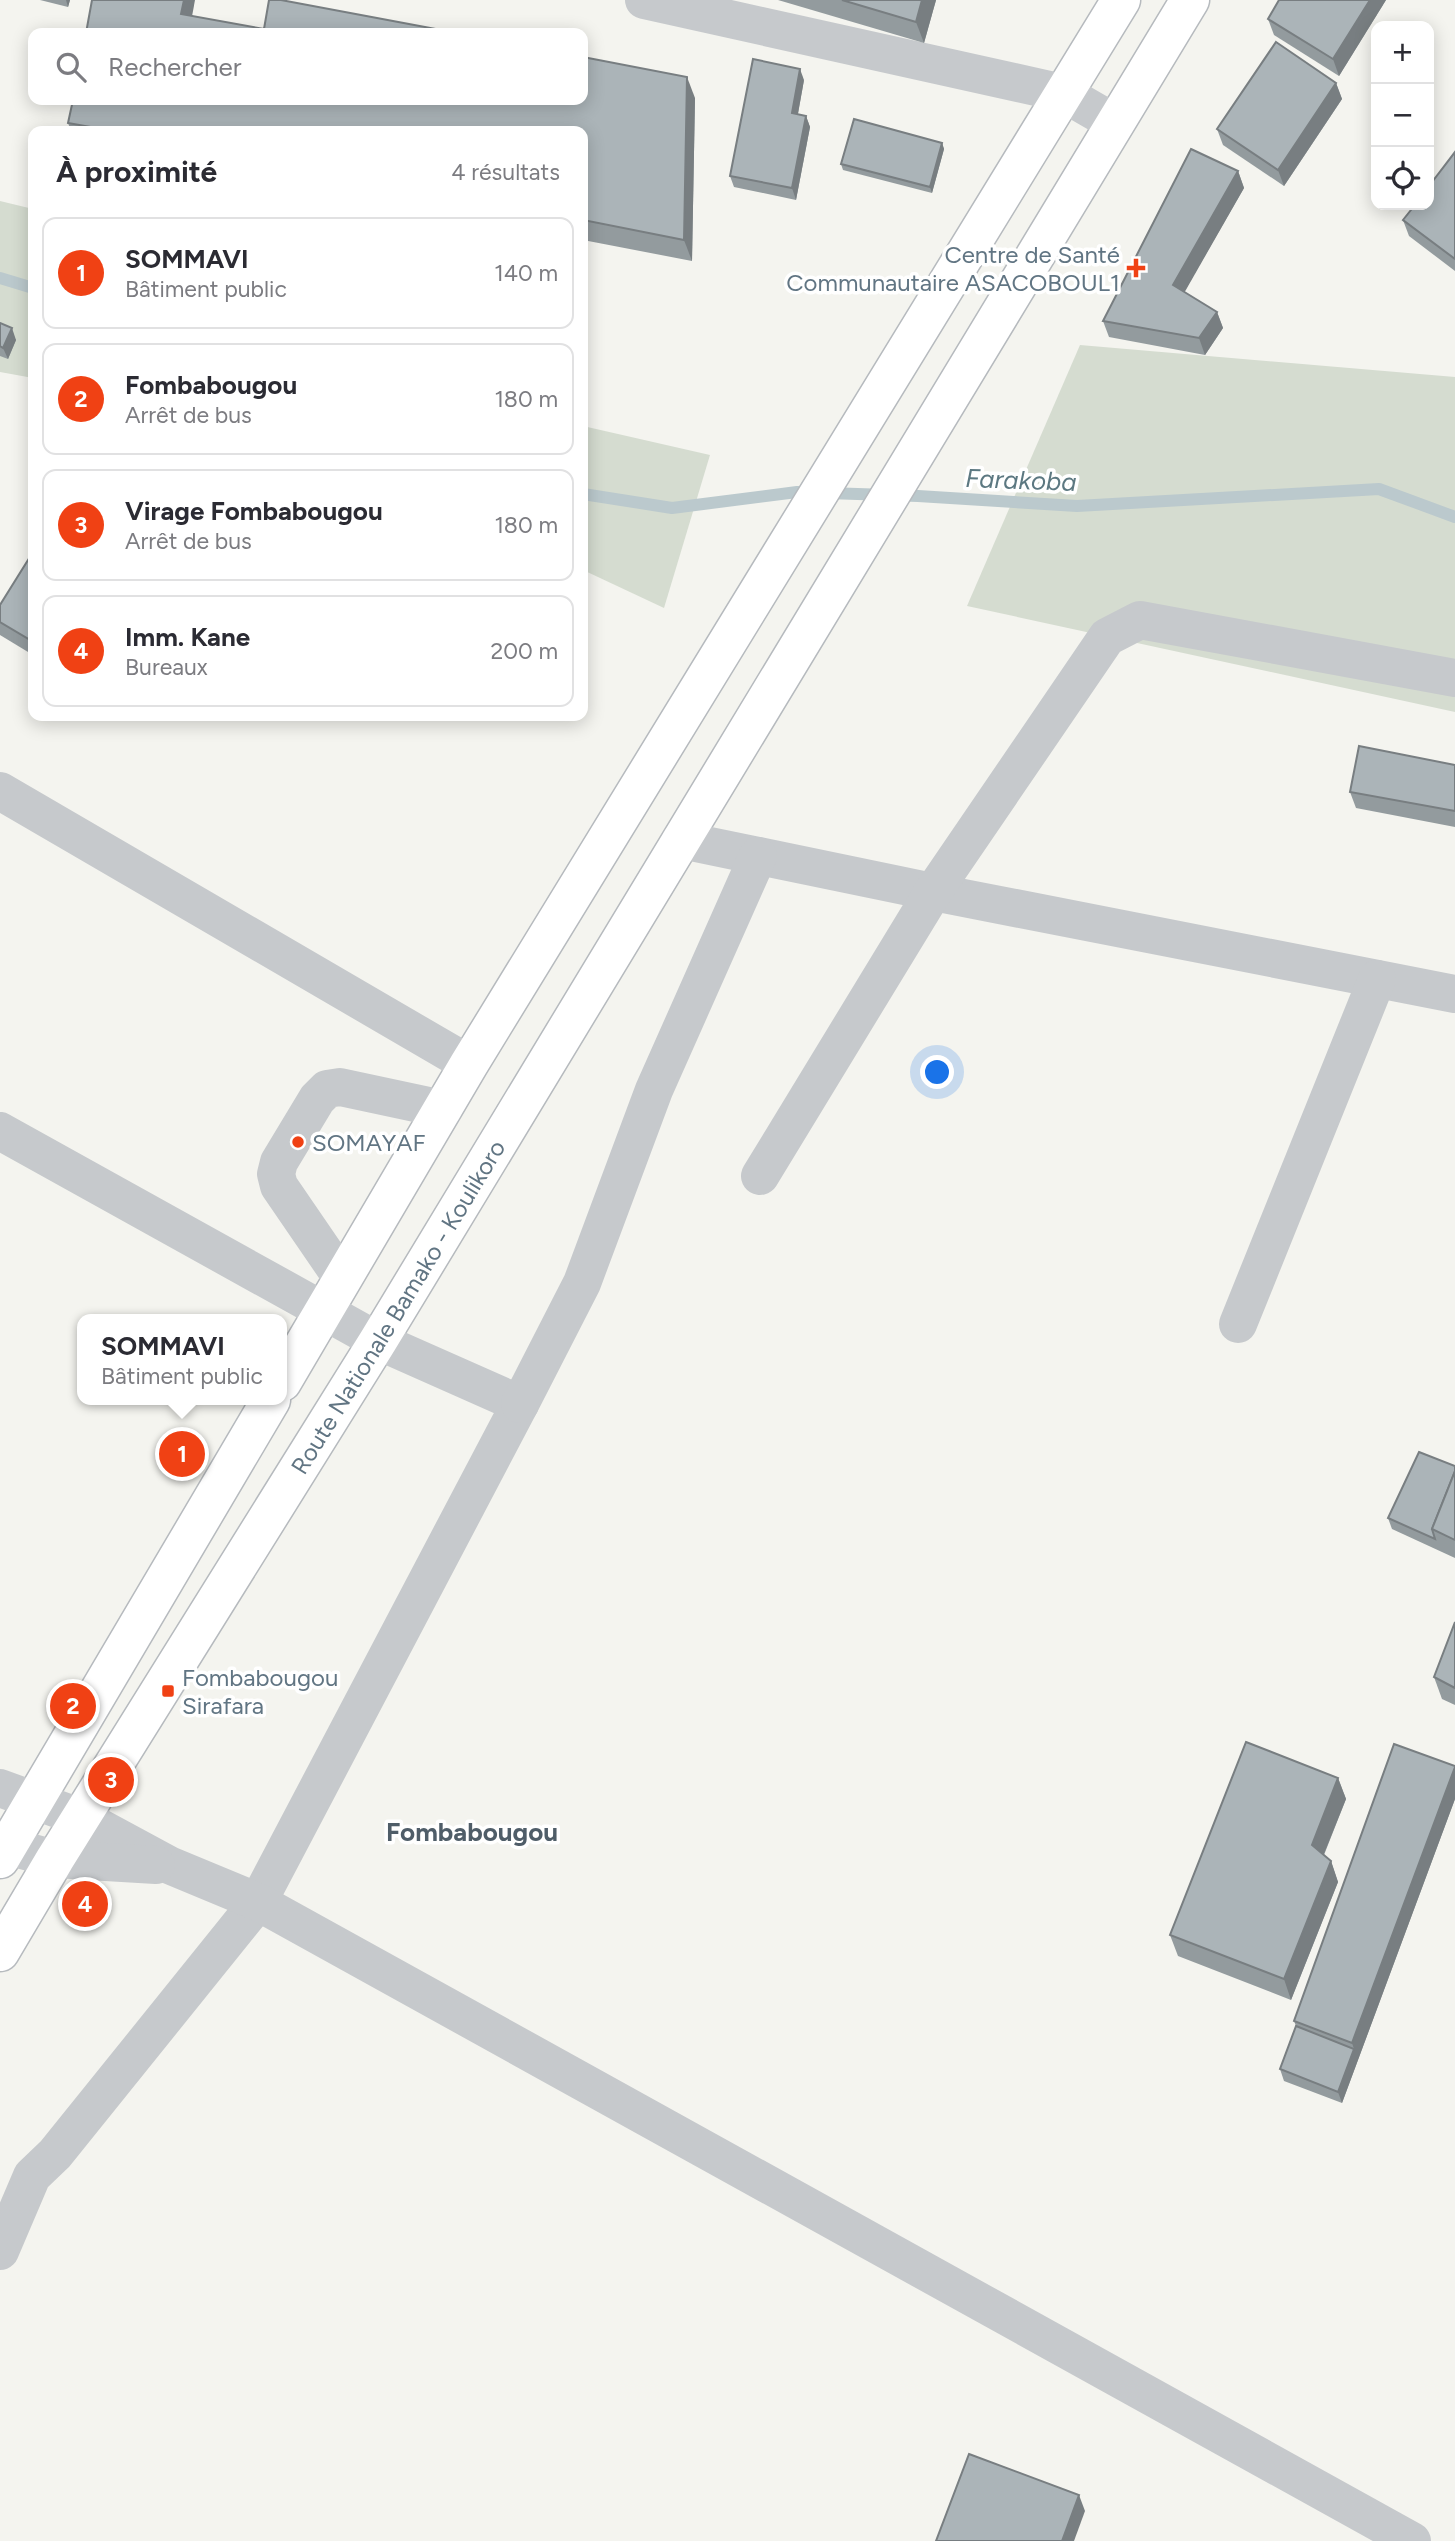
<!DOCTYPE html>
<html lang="fr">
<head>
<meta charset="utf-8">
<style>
	:root { --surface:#fff; --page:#f2f2f3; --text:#2b2b33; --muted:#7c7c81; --line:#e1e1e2; --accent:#f04114 }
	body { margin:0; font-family:Figtree,sans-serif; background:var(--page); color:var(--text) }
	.controls { position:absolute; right:21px; top:21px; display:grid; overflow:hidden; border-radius:14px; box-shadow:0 4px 18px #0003 }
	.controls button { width:63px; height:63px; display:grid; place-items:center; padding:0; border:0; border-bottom:2px solid var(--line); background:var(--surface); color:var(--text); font:35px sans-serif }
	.you { position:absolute; left:938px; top:1073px; width:24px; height:24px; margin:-18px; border:5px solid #fff; border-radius:50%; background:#1a73e8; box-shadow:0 0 0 10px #1a73e833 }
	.badge { display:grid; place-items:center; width:46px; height:46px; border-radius:50%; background:var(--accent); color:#fff; font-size:23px; font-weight:700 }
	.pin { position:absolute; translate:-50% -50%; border:4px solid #fff; box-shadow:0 2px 7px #0006 }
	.popup { position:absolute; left:77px; top:1314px; width:210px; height:91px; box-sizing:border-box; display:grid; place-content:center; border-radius:14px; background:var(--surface); filter:drop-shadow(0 2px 5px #0005); font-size:23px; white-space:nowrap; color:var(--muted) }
	.popup b { font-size:26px; color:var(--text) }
	.popup::after { content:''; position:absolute; left:50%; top:100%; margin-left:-14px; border:14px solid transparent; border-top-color:var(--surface) }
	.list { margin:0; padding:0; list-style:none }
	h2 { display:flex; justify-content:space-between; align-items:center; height:91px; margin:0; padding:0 28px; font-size:30px }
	h2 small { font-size:23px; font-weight:400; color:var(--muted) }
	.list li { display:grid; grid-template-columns:46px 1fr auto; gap:21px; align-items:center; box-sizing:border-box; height:112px; margin:0 14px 14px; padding:0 14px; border:2px solid var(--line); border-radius:14px }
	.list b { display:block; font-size:26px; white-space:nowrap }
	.list p { margin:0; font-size:23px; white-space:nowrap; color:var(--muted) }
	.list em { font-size:23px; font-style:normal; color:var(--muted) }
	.icon { flex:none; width:38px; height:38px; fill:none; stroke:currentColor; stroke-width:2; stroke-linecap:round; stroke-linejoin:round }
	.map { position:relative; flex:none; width:1455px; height:2541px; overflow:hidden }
	.search { position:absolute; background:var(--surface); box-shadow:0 4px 18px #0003; left:28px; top:28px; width:560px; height:77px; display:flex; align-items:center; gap:18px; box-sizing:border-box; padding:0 24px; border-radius:14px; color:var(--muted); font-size:26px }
	.panel { position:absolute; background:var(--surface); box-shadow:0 4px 18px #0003; left:28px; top:126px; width:560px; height:595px; border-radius:14px }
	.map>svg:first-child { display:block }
	.green { fill:#d5dcd0 }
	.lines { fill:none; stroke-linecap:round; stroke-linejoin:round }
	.stream { stroke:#bbc9cd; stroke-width:12 }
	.major-casing { stroke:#b6babe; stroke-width:41 }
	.minor { stroke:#c6c9cc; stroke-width:38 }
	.major { stroke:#fff; stroke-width:38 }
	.wall { fill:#939b9e }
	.shaded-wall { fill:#787e81 }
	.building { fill:#abb4b8; stroke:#787e81; stroke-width:2 }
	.poi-dot { fill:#f04114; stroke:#fff; stroke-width:2.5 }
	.labels { text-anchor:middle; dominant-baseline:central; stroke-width:7; stroke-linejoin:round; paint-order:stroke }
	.poi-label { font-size:24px; fill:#617583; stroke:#fff; text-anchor:start }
	.street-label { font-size:24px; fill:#617583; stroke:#fff }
	.water-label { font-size:26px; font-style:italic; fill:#5c7881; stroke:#fff }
	.neighbourhood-label { font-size:26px; font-weight:bold; fill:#4f5d68; stroke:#fff }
</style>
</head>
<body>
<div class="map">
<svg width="1455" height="2541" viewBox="0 0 1455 2541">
	<rect width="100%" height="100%" fill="#f4f4ef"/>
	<g class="green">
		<polygon points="0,201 33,209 33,378 0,372"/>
		<polygon points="1080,345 1455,377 1455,712 967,606"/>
		<polygon points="583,426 710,455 664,608 583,570"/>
	</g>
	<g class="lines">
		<g class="stream">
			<polyline points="0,278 33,288"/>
			<polyline points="583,494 672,508 797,492 918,496 1077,506 1379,489 1455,517"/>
		</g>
		<g class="major-casing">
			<g id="major">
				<polyline points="282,1382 469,1064 1121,0"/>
				<polyline points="0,1859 271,1400"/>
				<path id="s1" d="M0,1952L55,1859L378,1341L1190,0"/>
			</g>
		</g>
		<g class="minor">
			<polyline points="644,0 1063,93 1115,123"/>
			<polyline points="0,791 469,1064"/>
			<polyline points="681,840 933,892 1455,994"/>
			<polyline points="0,1131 378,1341 520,1404 258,1902 55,2154 32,2176 0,2251"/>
			<polyline points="760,1176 933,892 1107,637 1140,620 1455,678"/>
			<polyline points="342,1278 279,1186 276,1174 279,1162 317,1099 327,1089 340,1087 443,1109"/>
			<polyline points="1238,1324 1377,979"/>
			<polyline points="520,1404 582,1283 654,1090 758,856"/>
			<polyline points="0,1788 82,1818 169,1865 258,1902 1412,2541"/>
			<polyline points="0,1844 55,1859 156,1865"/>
		</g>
		<use href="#major" class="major"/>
	</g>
	<g class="wall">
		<polygon points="40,0 70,0 68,7"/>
		<polygon points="778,0 936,0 924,43"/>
		<polygon points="1386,0 1339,76 1274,35 1268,19"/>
		<polygon points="804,80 798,114 806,116 810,127 796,200 734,187 730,176"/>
		<polygon points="1336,83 1342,99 1284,186 1223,145 1217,129"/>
		<polygon points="695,98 692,261 583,240 583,131 71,131 68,123"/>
		<polygon points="942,143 944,149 932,193 843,170 841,164"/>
		<polygon points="1455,152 1455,271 1409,236 1403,220"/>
		<polygon points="1238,171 1244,188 1184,292 1217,312 1223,328 1205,355 1109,337 1103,321"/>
		<polygon points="0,323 16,340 8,359 0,356"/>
		<polygon points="33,552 33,655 0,635 0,605"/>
		<polygon points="1455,765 1455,827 1356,808 1350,792"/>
		<polygon points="1455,1466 1455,1558 1392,1529 1388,1518"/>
		<polygon points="1455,1622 1455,1705 1442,1699 1434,1677"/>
		<polygon points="1455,1766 1455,1799 1342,2103 1284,2081 1280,2069 1296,2026 1294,2021"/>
		<polygon points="1338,1778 1346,1799 1324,1855 1331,1861 1338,1882 1291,2000 1178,1956 1170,1935"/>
	</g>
	<g class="shaded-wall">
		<polygon points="66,0 70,0 68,7"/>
		<polygon points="184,0 195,0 189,33 181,14"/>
		<polygon points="922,0 936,0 924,43 916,22"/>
		<polygon points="1370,0 1386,0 1339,76 1333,59"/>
		<polygon points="800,69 804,80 796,124 792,113"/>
		<polygon points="687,77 695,98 692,261 684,240"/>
		<polygon points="1336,83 1342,99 1284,186 1278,170"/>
		<polygon points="806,116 810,127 796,200 792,188"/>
		<polygon points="942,143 944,149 932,193 930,187"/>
		<polygon points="1238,171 1244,188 1179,302 1173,285"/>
		<polygon points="1217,312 1223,328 1205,355 1199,338"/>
		<polygon points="12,328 16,340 8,359 3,348"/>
		<polygon points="1455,1767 1455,1799 1342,2103 1338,2092 1354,2049 1352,2043"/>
		<polygon points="1338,1778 1346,1799 1319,1866 1312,1845"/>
		<polygon points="1331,1861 1338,1882 1291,2000 1284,1979"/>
		<polygon points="1079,2495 1085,2511 1074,2541 1062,2541"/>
	</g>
	<g class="building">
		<polygon points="92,0 184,0 181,14 264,29 269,0 281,0 457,33 86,33"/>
		<polygon points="842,0 922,0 916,22"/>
		<polygon points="1279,0 1370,0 1333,59 1268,19"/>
		<polygon points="1276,42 1336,83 1278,170 1217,129"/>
		<polygon points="583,57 687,77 684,240 583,220 583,131 113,131 68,123 73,100 583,100"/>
		<polygon points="753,59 800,69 792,113 806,116 792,188 730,176"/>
		<polygon points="854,119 942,143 930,187 841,164"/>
		<polygon points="1191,149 1238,171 1173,285 1217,312 1199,338 1103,321"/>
		<polygon points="1455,152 1455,259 1403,220 1415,205 1429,205 1429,186"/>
		<polygon points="0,323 12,328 3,348 0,346"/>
		<polygon points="33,552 33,639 32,641 0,622 0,605"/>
		<polygon points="1359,746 1455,765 1455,811 1350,792"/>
		<polygon points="1419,1452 1455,1466 1455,1471 1432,1529 1435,1539 1388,1518"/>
		<polygon points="1455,1471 1455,1540 1432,1529"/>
		<polygon points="1455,1622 1455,1688 1434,1677"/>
		<polygon points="1246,1742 1338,1778 1312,1845 1331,1861 1284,1979 1170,1935"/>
		<polygon points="1394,1744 1455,1766 1455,1767 1352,2043 1294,2021"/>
		<polygon points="1296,2026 1354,2049 1338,2092 1280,2069"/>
		<polygon points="969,2454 1079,2495 1062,2541 936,2541"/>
	</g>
	<g class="poi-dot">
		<path d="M1132.5 257.5h7v7h7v7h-7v7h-7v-7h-7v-7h7z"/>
		<circle cx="298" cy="1142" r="7"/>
		<rect x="161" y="1684" width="14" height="14" rx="3.5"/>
	</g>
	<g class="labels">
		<g class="poi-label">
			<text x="1120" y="254" text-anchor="end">Centre de Santé<tspan x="1120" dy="28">Communautaire ASACOBOUL1</tspan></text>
			<text x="312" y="1142">SOMAYAF</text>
			<text x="182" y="1677">Fombabougou<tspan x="182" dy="28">Sirafara</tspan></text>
		</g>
		<g class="street-label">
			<text stroke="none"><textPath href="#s1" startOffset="758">Route Nationale Bamako - Koulikoro</textPath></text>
		</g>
		<g class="water-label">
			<text transform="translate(1021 480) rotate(2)">Farakoba</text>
		</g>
		<g class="neighbourhood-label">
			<text x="472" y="1832">Fombabougou</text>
		</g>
	</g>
</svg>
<div class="controls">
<button>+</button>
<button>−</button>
<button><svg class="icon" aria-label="locate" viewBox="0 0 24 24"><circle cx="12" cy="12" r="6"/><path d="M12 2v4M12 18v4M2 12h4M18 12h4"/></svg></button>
</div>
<div class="you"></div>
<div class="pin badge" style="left:182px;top:1454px">1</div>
<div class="popup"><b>SOMMAVI</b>Bâtiment public</div>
<div class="pin badge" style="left:73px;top:1706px">2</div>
<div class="pin badge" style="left:111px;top:1780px">3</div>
<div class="pin badge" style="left:85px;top:1904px">4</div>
<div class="search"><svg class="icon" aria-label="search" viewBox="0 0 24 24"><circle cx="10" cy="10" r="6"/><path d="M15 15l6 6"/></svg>Rechercher</div>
<section class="panel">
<h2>À proximité<small>4 résultats</small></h2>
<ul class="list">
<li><span class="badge">1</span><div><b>SOMMAVI</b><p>Bâtiment public</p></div><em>140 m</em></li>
<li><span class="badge">2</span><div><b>Fombabougou</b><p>Arrêt de bus</p></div><em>180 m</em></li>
<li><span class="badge">3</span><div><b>Virage Fombabougou</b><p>Arrêt de bus</p></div><em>180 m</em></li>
<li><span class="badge">4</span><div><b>Imm. Kane</b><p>Bureaux</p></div><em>200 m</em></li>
</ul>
</section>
</div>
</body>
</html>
